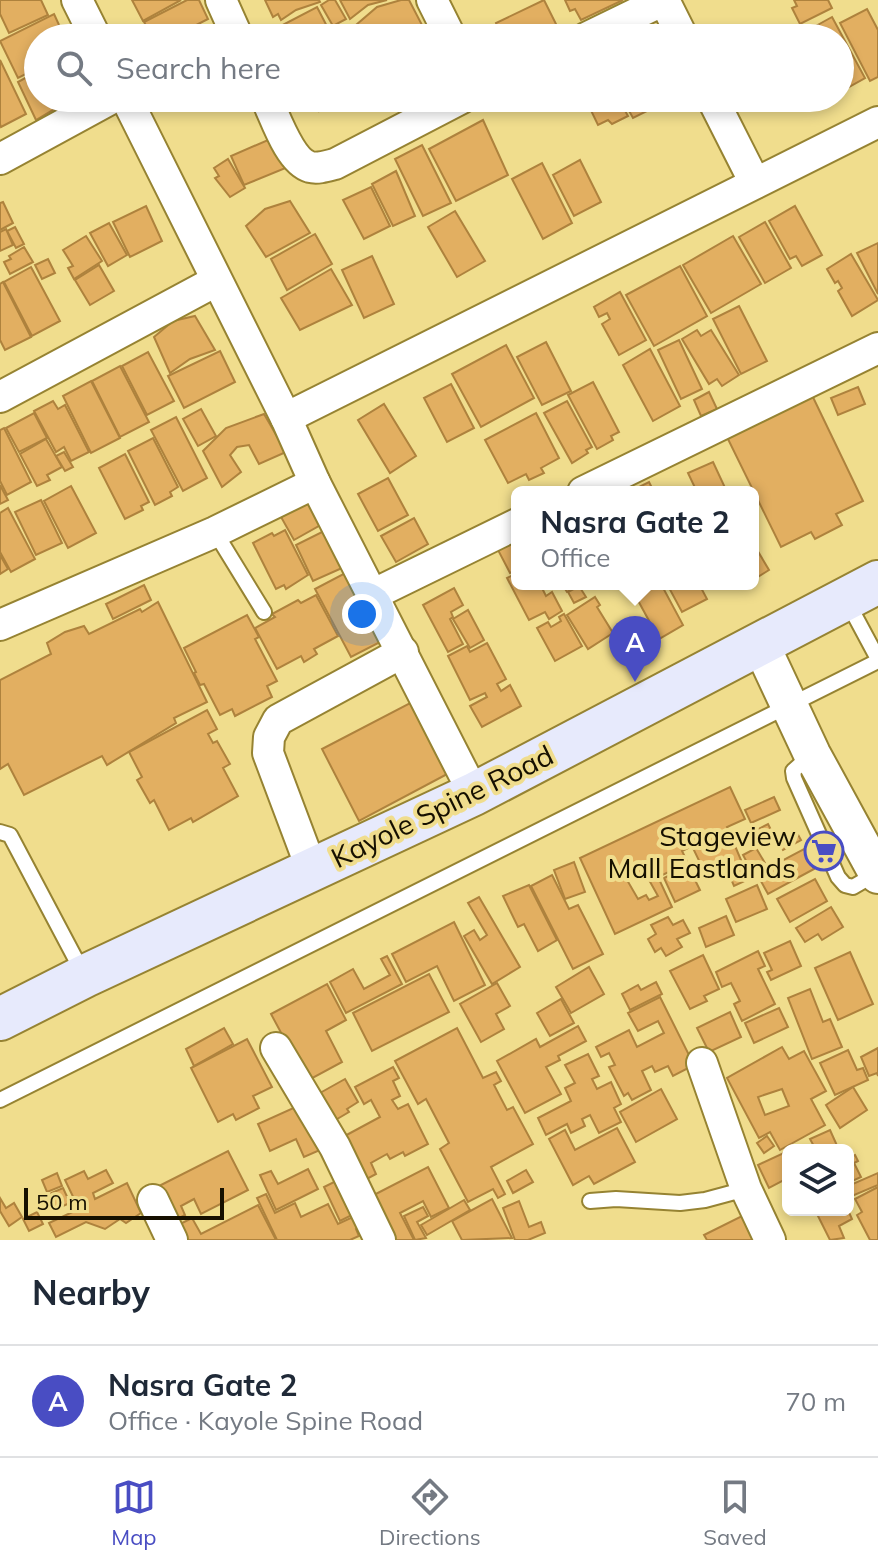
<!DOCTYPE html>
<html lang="en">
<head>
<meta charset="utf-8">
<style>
	:root { --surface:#fff; --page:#f2f2f3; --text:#1f2937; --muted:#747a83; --line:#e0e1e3; --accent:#494dc3 }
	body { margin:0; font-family:Mulish,sans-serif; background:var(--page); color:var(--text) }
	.controls { position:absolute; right:24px; bottom:24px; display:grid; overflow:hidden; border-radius:12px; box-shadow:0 4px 12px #0003 }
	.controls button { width:72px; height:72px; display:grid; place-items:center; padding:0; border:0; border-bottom:2px solid var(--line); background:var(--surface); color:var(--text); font:40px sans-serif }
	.scale { position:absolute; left:24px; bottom:20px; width:200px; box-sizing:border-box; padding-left:8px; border:4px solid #161000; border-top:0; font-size:22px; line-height:28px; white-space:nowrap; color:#161000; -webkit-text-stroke:6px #f0dd8d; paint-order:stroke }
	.you { position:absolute; left:362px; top:614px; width:28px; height:28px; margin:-20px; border:6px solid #fff; border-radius:50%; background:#1a73e8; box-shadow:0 0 0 12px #1a73e833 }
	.badge { display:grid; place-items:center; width:52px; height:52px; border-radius:50%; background:var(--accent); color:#fff; font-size:26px; font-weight:700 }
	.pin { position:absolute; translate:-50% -66px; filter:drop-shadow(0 2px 4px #0008) }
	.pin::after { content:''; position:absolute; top:42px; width:28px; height:24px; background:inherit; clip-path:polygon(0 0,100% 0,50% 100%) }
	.popup { position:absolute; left:511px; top:486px; width:248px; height:104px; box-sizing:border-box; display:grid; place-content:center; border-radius:12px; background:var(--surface); filter:drop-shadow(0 2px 6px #0005); font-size:26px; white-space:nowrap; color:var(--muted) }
	.popup b { font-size:30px; color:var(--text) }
	.popup::after { content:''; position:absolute; left:50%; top:100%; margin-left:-16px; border:16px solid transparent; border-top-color:var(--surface) }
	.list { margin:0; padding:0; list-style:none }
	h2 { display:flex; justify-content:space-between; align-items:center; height:104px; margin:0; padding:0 32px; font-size:34px }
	h2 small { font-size:26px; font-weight:400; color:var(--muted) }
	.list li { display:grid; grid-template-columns:52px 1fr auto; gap:24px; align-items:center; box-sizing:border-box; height:112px; padding:0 32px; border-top:2px solid var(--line) }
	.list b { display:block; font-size:30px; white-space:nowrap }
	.list p { margin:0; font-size:26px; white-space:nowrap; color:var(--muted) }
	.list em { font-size:26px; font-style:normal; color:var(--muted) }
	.icon { flex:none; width:44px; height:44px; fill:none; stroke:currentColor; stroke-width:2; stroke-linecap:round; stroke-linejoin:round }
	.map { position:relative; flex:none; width:878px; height:1240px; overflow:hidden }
	.search { position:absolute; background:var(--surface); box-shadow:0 4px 12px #0003; left:24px; right:24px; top:24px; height:88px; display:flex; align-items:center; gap:20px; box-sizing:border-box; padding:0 28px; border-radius:44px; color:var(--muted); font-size:30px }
	.sheet { height:216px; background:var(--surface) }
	nav { display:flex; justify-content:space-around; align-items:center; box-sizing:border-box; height:112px; border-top:2px solid var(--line); background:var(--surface); font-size:22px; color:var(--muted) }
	nav a { display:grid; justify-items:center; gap:4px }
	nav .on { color:var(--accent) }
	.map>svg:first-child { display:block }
	.building { fill:#e2af61; stroke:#ae823d; stroke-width:2; fill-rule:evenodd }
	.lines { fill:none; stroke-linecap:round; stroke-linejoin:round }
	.service-casing { stroke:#968332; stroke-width:18 }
	.minor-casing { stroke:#968332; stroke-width:34 }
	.tertiary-casing { stroke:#968332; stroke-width:40 }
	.secondary-casing { stroke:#968332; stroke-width:46 }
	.service { stroke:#fff; stroke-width:14 }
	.minor { stroke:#fff; stroke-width:30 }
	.tertiary { stroke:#fff; stroke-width:36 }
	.secondary { stroke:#e7eafc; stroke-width:42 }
	.labels { text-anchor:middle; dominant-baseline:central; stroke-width:8; stroke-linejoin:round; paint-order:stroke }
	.street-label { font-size:28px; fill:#161000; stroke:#f0dd8d }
	.poi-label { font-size:28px; fill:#161000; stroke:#f0dd8d; text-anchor:end }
</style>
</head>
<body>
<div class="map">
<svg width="878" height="1240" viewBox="0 0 878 1240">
	<rect width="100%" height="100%" fill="#f0dd8d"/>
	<g class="building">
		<polygon points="0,0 41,0 48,15 9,33 0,14"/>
		<polygon points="132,0 181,0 143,21"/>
		<polygon points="187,0 199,0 208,19 171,38 153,38 144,22"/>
		<polygon points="265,0 319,0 320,2 296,10 281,20 278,14 273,17"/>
		<polygon points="329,0 335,0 346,19 333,26 321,5"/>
		<polygon points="340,0 387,0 368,5 350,19"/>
		<polygon points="401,0 409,0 422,25 392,33 387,38 364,38 356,25 377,7"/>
		<polygon points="544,0 559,30 543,38 501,38 496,23"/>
		<polygon points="565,0 623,0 581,20 575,9 570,11"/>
		<polygon points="794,0 828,0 832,8 800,24 792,8 797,6"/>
		<polygon points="317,7 333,38 280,38 275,29"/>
		<polygon points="867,9 878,30 878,77 870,81 840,23"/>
		<polygon points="54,14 65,38 38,38 38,68 18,78 0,41"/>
		<polygon points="832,17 865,78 840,92 840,38 809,38 805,32"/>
		<polygon points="200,24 208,38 175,38"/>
		<polygon points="0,60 26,114 1,127 0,124"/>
		<polygon points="38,71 38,98 51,98 56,108 36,120 18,82"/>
		<polygon points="312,98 336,98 319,111"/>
		<polygon points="398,98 421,98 404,107"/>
		<polygon points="585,98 618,98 628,116 612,124 608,120 598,125"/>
		<polygon points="622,98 656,98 659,105 633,118"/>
		<polygon points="483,120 508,175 456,201 429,149"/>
		<polygon points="275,137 288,167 244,185 231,156"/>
		<polygon points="422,145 451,203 423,216 395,159"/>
		<polygon points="228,159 245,188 230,197 215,178 219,176 214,168"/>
		<polygon points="580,160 601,202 574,216 553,175"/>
		<polygon points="542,163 572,223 543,239 512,179"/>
		<polygon points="396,171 415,216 393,226 372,184"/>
		<polygon points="371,187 390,226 364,239 343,200"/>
		<polygon points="290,201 310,233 266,257 246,226 265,209"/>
		<polygon points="3,202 13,223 0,230 0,203"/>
		<polygon points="146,206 162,241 130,257 113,222"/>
		<polygon points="795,206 822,255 802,266 796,256 790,259 769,221"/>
		<polygon points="455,211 485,261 457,277 428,227"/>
		<polygon points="765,222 791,268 765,283 739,237"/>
		<polygon points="109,223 127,255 108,266 90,233"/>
		<polygon points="15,227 24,244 16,248 7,231"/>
		<polygon points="6,229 13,245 0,251 0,232"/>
		<polygon points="315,234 332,264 287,290 271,259"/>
		<polygon points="86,236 102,261 74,279 68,268 73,266 63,250"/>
		<polygon points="733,236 761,284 711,313 683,265"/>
		<polygon points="878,243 878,294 857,253"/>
		<polygon points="24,247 33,262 10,274 4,262 11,259 9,256"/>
		<polygon points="851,254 878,300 852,316 838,291 842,288 838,281 835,283 827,269"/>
		<polygon points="372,256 394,304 364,318 342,270"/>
		<polygon points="48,259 55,273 42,279 35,265"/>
		<polygon points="99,265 114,291 90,305 75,280"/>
		<polygon points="680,266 707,316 654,346 626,295"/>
		<polygon points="31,267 60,321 32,336 4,282"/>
		<polygon points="331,269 352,305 300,330 281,298"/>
		<polygon points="3,282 31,337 5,350 0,340 0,284"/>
		<polygon points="620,292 646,340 619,355 602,324 610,319 607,313 599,317 594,307"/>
		<polygon points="739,306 767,361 741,374 713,319"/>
		<polygon points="195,316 215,350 190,359 170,373 154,337 173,321"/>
		<polygon points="697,330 701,336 711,330 739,375 722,386 717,379 709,384 682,339"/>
		<polygon points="679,340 702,389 681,399 658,350"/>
		<polygon points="546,342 571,391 542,405 517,357"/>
		<polygon points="506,345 534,398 481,427 452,374"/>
		<polygon points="650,349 680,406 653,421 623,365"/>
		<polygon points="220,351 235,382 184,408 168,376"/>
		<polygon points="148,352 174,401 147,415 122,366"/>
		<polygon points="120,366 149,422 120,437 92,381"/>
		<polygon points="91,381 120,438 91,453 63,396"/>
		<polygon points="593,382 619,432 611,436 613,440 597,449 568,395"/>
		<polygon points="451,384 474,428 447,442 424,398"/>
		<polygon points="858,387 865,404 838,415 831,398"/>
		<polygon points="810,391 863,501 836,514 842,525 815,539 811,532 781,547 725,433"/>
		<polygon points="709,392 717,409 701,416 694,400"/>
		<polygon points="53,401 58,409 65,405 89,452 71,461 64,447 56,452 34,411"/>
		<polygon points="567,401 592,447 586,450 588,453 572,463 544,413"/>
		<polygon points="384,404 416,456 390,473 358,420"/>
		<polygon points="201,409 216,436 198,446 183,419"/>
		<polygon points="34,413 47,438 19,452 6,428"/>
		<polygon points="536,413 559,458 541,468 544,473 529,480 526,474 508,483 485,440"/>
		<polygon points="264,414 286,452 259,464 249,445 237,447 230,455 241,472 222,487 203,451 226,428"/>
		<polygon points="176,417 207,478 183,491 151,430"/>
		<polygon points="4,428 31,482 7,495 0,481 0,430"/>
		<polygon points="153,438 178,487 170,492 172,496 155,505 128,451"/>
		<polygon points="46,439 62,467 47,475 50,480 37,486 20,454"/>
		<polygon points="64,452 73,467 65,471 56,456"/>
		<polygon points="125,454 149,502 141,506 143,510 125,519 99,468"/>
		<polygon points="713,462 727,492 697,492 688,473"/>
		<polygon points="388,478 408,515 378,531 358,494"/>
		<polygon points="649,482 654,492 629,492"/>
		<polygon points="0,485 8,500 0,504"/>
		<polygon points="71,486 96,533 68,548 44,501"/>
		<polygon points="41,500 62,543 36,555 15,512"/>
		<polygon points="312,500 324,523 294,540 281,517"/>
		<polygon points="8,508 35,559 11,572 0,552 0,513"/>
		<polygon points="414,518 428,544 396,562 381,536"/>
		<polygon points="328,529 351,564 313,581 296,545"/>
		<polygon points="285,530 308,575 286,589 284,585 276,589 253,543 272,533 274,536"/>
		<polygon points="517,539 517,570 510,573 498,550"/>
		<polygon points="753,543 769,570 753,580"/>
		<polygon points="0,555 8,569 0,574"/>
		<polygon points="351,570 386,639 351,657 315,589"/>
		<polygon points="517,573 517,584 540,584 546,596 552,592 562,611 549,619 545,612 529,620 507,578"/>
		<polygon points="562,584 569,585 580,584 567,592"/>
		<polygon points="629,584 661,584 683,625 659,639"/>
		<polygon points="667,584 699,584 707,599 682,612"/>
		<polygon points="144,585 151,600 113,619 106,604"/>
		<polygon points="579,586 586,597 574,603 568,592"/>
		<polygon points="454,588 463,605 451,612 453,617 450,619 463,644 448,652 423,605"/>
		<polygon points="316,595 338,636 314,649 317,654 304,662 301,656 277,669 255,628 275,617 272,614 298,600 301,603"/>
		<polygon points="595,597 600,605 597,607 613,633 588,649 567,615"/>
		<polygon points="158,602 207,702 174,718 176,723 107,765 102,756 24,795 8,764 0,769 0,680 51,654 47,643 65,632 84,626 89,634 140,609 142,612"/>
		<polygon points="468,610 484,640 470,648 453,619"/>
		<polygon points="564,614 582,646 555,661 537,628 548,622 551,627 561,621 559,617"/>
		<polygon points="247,615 259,637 255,639 277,681 267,686 272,697 235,716 232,709 220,715 204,684 200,685 194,673 196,672 184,648"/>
		<polygon points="487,643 506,679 497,684 501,691 510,685 521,706 482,727 470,706 487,697 485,693 470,700 448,656 467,646 470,652"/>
		<polygon points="414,701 451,772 359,821 322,749"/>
		<polygon points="207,710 217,729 208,734 213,743 217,741 230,764 223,768 238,796 193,822 191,818 169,830 154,800 150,803 137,780 142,777 129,752"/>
		<path d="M730,787L745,819L727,827L749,879L734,886L725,865L706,875L692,846L682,851L688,863L658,877L672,907L615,934L580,858ZM644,871L658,896L649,900L646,895L638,899L627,880Z"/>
		<polygon points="774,797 780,810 751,823 745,810"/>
		<polygon points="768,824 776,840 761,848 753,832"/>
		<polygon points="796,831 801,840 783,850 778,841"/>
		<polygon points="756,848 765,863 751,870 743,855"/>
		<polygon points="804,849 814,869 768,894 757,874"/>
		<polygon points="574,862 585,892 565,899 554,870"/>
		<polygon points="688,866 700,890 675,902 664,878"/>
		<polygon points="552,875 569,909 578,905 603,954 573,969 531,886"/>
		<polygon points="815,879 827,901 790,922 777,899"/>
		<polygon points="529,885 557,940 538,951 524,924 518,927 503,896"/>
		<polygon points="757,885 767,909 736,922 726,899"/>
		<polygon points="479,897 520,967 492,984 464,936 474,930 480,940 487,935 468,903"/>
		<polygon points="831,907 843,927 822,940 818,934 805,942 796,928"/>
		<polygon points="726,916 734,935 706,947 699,928"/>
		<polygon points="668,917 673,925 683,920 690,933 677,939 682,947 666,956 661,948 655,952 648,939 656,934 651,925"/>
		<polygon points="454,922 485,985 454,1001 437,966 406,982 392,954"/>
		<polygon points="790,941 801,966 771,980 767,972 772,970 764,953"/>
		<polygon points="758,951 765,966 758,969 775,1004 742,1021 734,1004 740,1001 731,983 722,987 716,972"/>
		<polygon points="850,952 873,1004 838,1020 815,968"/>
		<polygon points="703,955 719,989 704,996 707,1001 690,1009 670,971"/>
		<polygon points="387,956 402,984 346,1013 330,982 353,969 364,989 390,975 381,959"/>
		<polygon points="589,967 604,994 571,1013 556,987"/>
		<polygon points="429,974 449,1012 372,1051 353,1013"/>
		<polygon points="656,982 662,994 630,1010 622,994 638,985 641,990"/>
		<polygon points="497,983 510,1006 496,1014 504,1029 481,1042 460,1004"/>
		<polygon points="327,984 346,1020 326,1031 342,1062 307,1081 271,1014"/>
		<polygon points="810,989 823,1022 830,1019 842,1047 812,1059 788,998"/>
		<polygon points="660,997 694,1065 673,1076 668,1066 655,1072 652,1066 642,1071 651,1090 632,1100 628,1093 624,1096 609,1067 615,1065 609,1053 601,1057 596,1047 629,1030 637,1047 664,1033 658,1021 638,1031 628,1013"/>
		<polygon points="561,999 574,1023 550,1036 537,1013"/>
		<polygon points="779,1008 788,1027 754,1043 745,1023"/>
		<polygon points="730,1012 741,1037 709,1052 697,1028"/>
		<polygon points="578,1026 586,1041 558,1056 560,1060 546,1067 561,1094 525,1113 497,1061 536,1039 540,1047"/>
		<polygon points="224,1028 233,1044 194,1066 186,1049"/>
		<polygon points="457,1028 483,1078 496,1072 501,1081 494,1085 507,1110 513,1107 533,1144 491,1167 505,1194 498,1198 493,1189 468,1202 440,1149 449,1143 426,1099 418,1104 395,1061"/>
		<polygon points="247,1039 272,1087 253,1096 259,1108 236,1120 233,1114 218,1122 191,1068"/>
		<path d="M782,1047L789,1059L804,1051L826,1091L811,1099L825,1125L780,1150L770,1132L759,1138L727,1078ZM782,1089L789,1106L765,1115L758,1097Z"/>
		<polygon points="878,1048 878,1076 877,1073 869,1076 861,1057"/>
		<polygon points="848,1050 857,1070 863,1068 868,1080 835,1095 820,1063"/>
		<polygon points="588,1054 599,1076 592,1079 597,1089 611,1082 621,1104 614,1108 621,1122 599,1133 590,1115 582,1119 585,1126 571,1133 567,1124 546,1135 538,1118 571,1101 565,1088 575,1083 565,1065"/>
		<polygon points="393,1067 399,1078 393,1081 400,1096 392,1100 398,1109 408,1104 428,1144 405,1156 403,1152 390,1159 387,1154 371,1163 376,1174 365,1180 341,1138 380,1117 371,1100 364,1104 355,1087"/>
		<polygon points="345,1079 358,1102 347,1109 349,1112 327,1125 311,1098"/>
		<polygon points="853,1087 867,1110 840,1128 826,1105"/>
		<polygon points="661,1089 677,1119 636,1142 620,1112"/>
		<polygon points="300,1105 320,1150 304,1157 296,1139 270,1151 258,1124"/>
		<polygon points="617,1128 635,1162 594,1184 589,1176 573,1185 549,1139 565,1130 575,1150"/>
		<polygon points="830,1130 839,1150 816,1150 810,1139"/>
		<polygon points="767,1136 774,1146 764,1153 757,1143"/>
		<polygon points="228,1151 248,1190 201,1214 194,1199 181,1206 185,1215 172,1222 155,1188"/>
		<polygon points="788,1151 788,1178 769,1188 758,1165"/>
		<polygon points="855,1155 858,1161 854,1163 861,1177 848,1183 848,1158"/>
		<polygon points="428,1167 449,1208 431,1217 423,1201 400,1213 414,1240 394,1240 368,1198"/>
		<polygon points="308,1169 318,1189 276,1210 260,1175 271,1171 278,1184"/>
		<polygon points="106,1170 113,1183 93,1193 95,1199 127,1183 141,1213 126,1223 120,1219 105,1229 86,1222 56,1237 49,1223 79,1209 65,1180 84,1171 88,1179"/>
		<polygon points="526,1170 533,1182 513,1193 507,1181"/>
		<polygon points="57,1173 62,1186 47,1192 42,1180"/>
		<polygon points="878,1173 878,1185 852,1196 848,1186"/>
		<polygon points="340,1179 356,1213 340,1221 324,1187"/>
		<polygon points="878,1187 878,1240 870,1240 857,1215 862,1212 855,1199"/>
		<polygon points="63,1188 70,1203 56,1209 49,1194"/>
		<polygon points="266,1194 275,1213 295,1203 301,1217 328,1204 338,1224 355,1216 360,1226 356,1229 359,1236 350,1240 277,1240 257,1198"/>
		<polygon points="0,1198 6,1208 14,1203 22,1217 9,1226 0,1211"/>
		<polygon points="492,1199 512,1238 462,1240 452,1221"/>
		<polygon points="464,1200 470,1210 427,1235 421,1225"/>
		<polygon points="519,1201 529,1227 541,1222 545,1233 528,1240 515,1240 503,1208"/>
		<polygon points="258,1205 276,1240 176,1240 170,1229 192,1218 201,1234"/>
		<polygon points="423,1207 428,1216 417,1222 426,1238 415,1240 404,1216"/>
		<polygon points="815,1210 848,1210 852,1219 839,1226 844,1238 830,1240"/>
		<polygon points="37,1212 43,1224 29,1231 23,1219"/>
		<polygon points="746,1214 759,1240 707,1240 704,1235"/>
	</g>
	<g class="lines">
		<g class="service-casing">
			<g id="service">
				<polyline points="215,532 264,612"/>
				<polyline points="848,603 878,659"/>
				<polyline points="812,754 793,771 794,778 838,877 845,885 853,887 877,873"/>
				<polyline points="0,832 10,835 83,973"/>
				<polyline points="0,1100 878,661"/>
				<polyline points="590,1201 616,1199 680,1203 705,1200 746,1189"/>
			</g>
		</g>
		<g class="minor-casing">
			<g id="minor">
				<polyline points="77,0 96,38"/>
				<polyline points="221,0 238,38"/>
				<polyline points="432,0 451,38"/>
				<polyline points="664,0 683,38"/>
				<polyline points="586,38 664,0"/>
				<polyline points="126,98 286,418 315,483 474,794"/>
				<path d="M266,98C275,116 289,161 310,167C318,169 327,166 335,164L462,98"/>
				<polyline points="712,98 755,183"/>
				<polyline points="0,159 112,98"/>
				<polyline points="0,397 216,281"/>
				<polyline points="286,418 878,122"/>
				<polyline points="583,492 878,348"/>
				<polyline points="374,594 517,524"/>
				<polyline points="0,625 215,532 315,483"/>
				<polyline points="312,870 268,753 269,737 278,720 403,652"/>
				<polyline points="276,1048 335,1147 380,1240"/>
				<polyline points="702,1063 746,1189 770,1240"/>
				<polyline points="153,1200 172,1240"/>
			</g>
		</g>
		<g class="tertiary-casing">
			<polyline id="tertiary" points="760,643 812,754 878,875"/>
		</g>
		<g class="secondary-casing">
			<polyline id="secondary" points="0,1019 85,976 474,794 878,582"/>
		</g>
		<use href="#service" class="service"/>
		<use href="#minor" class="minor"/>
		<use href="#tertiary" class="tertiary"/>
		<use href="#secondary" class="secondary"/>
	</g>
	<defs>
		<g id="supermarket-ring" transform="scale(2)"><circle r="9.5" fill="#f0dd8d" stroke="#494dc3" stroke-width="1.5"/><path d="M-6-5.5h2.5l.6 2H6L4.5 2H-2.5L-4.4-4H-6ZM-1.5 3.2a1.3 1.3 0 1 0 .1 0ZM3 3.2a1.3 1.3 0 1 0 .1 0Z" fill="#494dc3"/></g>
	</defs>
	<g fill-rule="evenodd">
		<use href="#supermarket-ring" x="824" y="851"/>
	</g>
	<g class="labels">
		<g class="street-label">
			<text transform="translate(442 806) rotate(-26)">Kayole Spine Road</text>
		</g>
		<g class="poi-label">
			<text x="796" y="835">Stageview<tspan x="796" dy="32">Mall Eastlands</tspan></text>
		</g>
	</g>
</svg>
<div class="controls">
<button><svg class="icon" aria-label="layers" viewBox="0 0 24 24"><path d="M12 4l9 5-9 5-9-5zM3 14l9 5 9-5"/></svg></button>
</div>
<div class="scale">50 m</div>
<div class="you"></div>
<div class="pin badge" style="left:635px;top:682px">A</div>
<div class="popup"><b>Nasra Gate 2</b>Office</div>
<div class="search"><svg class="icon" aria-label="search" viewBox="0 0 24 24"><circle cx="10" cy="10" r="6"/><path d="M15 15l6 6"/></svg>Search here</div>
</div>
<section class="sheet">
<h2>Nearby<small></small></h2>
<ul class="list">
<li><span class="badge">A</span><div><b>Nasra Gate 2</b><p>Office · Kayole Spine Road</p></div><em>70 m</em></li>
</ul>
</section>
<nav>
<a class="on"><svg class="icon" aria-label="map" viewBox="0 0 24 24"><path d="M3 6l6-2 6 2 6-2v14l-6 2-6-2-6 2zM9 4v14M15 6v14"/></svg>Map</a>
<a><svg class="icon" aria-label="directions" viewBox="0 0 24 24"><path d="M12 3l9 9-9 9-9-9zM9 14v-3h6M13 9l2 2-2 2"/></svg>Directions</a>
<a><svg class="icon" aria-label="saved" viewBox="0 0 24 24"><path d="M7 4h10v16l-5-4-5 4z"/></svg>Saved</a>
</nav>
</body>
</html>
